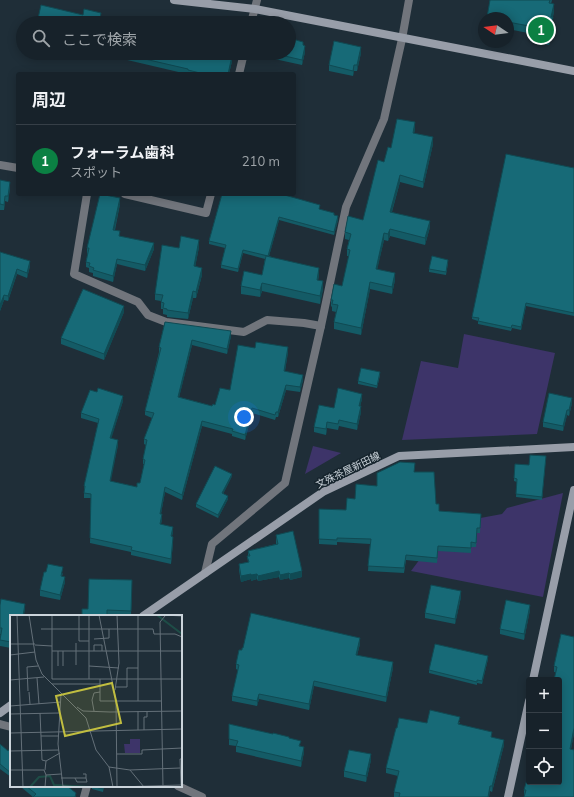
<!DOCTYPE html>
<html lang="ja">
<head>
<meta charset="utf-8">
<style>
	:root { --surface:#17222a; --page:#202a32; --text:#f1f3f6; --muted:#9ea4a8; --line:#363f47; --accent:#0b8043 }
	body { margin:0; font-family:Mulish,"Noto Sans JP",sans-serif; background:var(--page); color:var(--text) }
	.controls { position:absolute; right:12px; bottom:12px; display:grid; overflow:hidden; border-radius:4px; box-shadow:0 2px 10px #0003 }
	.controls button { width:36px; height:36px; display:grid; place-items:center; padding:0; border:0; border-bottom:1px solid var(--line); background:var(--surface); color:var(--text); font:20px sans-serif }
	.compass { position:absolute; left:478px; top:12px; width:36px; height:36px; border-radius:50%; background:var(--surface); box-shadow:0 2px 10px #0003; rotate:283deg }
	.you { position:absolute; left:244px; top:417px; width:14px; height:14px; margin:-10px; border:3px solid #fff; border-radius:50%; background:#1a73e8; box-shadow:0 0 0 6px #1a73e833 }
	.badge { display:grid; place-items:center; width:26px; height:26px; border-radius:50%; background:var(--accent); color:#fff; font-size:13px; font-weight:700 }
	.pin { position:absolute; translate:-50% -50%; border:2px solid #fff; box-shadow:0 1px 4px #0006 }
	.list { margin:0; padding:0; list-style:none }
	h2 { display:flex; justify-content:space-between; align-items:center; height:52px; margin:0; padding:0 16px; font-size:17px }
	h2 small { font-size:13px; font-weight:400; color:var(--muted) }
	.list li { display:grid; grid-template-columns:26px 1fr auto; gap:12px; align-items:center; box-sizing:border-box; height:72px; padding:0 16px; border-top:1px solid var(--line) }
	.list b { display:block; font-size:15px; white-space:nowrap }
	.list p { margin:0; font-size:13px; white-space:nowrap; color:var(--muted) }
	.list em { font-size:13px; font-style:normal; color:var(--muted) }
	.icon { flex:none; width:22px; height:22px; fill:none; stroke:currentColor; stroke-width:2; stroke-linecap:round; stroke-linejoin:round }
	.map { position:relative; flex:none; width:574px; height:797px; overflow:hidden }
	.search { position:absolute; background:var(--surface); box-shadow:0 2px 10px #0003; left:16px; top:16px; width:280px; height:44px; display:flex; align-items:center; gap:10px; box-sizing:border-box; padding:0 14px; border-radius:22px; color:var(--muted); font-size:15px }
	.panel { position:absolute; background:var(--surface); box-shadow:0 2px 10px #0003; left:16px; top:72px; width:280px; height:124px; border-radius:4px }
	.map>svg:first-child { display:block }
	.green { fill:#3d3469 }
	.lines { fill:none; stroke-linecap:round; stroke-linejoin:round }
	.street { stroke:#71757c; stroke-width:8 }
	.secondary { stroke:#989ea9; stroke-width:8 }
	.wall { fill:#145b66 }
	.shaded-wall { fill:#104a53 }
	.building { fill:#176a77; stroke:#104a53 }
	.labels { text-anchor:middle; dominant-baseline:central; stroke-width:3; stroke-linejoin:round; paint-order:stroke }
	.street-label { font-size:10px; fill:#cbd4db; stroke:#16242d }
	.inset-river { fill:none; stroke:#1e4d47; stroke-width:2 }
	.inset-road { fill:none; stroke:#647079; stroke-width:1 }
	.view { fill:#c1be40; fill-opacity:0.15; stroke:#c1be40; stroke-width:2 }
	.inset-edge { fill:none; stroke:#cbd4db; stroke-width:2 }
</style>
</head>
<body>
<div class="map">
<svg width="574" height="797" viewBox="0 0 574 797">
	<rect width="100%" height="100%" fill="#1f2e38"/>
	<g class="green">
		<polygon points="464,334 555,353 537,434 402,440 421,361 458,368"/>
		<polygon points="313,446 341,453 305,474"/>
		<polygon points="563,493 543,597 411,571 423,555 475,519 502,514 507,508"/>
	</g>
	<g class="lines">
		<g class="street">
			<polyline points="251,23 257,0"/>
			<polyline points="239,74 244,53"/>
			<polyline points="0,165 18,168"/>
			<polyline points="87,194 74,274 138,302 148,315 166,322 244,332 267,320 304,323 321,326"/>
			<polyline points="125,194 206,213 211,194"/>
			<polyline points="205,573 212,544 285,483 321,326 346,207 384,119 402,39 409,0"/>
			<polyline points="0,724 11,727"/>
			<polyline points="178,786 202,797"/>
			<polyline points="84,797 87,786"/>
		</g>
		<g class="secondary">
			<polyline points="174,0 255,9 574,71"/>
			<polyline points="143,616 323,492 399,456 574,447"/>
			<polyline points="533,680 574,490"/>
			<polyline points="0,713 11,705"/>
			<polyline points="508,797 529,701"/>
		</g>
	</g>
	<g class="wall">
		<polygon points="490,0 552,0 551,4 554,11 553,17 553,24 549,45 530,41 530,36 528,36 528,33 508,29 508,18 487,18"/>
		<polygon points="303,46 305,52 302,65 256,55 256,53 289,53"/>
		<polygon points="361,53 357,71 354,71 353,76 329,71 329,65"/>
		<polygon points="123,54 232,61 229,74 187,74 123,59"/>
		<polygon points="415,129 414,133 433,144 423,188 400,182 392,212 430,227 425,245 390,236 388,241 384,240 377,269 395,280 392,294 370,289 361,335 334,329 334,322 336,312 332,311 332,307 331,306 331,300 342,286 349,256 347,256 347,249 349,240 345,239 345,232 363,220 384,162 391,148"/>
		<polygon points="574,168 574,316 526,306 521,330 512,328 511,331 478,324 478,321 472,319 472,317"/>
		<polygon points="0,180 10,188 8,202 5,201 4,210 0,210"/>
		<polygon points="222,194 319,209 334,215 338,220 334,235 279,220 269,256 319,275 318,280 323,289 320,304 262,291 260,297 241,294 241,286 262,275 265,259 243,253 238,272 221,268 221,265 225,248 209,244 209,241"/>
		<polygon points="120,204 115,230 120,236 154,249 145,271 117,264 113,282 93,276 93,273 89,272 89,268 86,267 86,262 88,254 87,253 87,248"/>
		<polygon points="199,247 195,267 202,275 196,298 193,298 188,319 167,317 167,315 163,314 163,309 161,309 161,301 155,300 155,294 179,248"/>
		<polygon points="0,252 30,266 27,278 17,274 8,301 4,300 0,311"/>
		<polygon points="448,263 446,275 429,272 429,269"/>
		<polygon points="124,312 104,360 61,344 61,338"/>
		<polygon points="165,322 231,336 227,354 192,345 179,397 212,406 215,405 230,390 255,348 288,352 285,371 303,380 300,392 286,390 278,417 276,417 275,420 252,413 245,440 232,436 232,434 202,426 182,500 165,492 161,514 162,519 161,524 173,532 172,536 173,542 171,564 131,555 131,552 90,543 91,498 84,498 84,486 98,423 81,418 81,413 123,401 111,438 118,445 110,481 137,487 140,483 144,464 143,464 143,459 146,445 144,444 144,439 152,418 145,415 145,411 159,352 159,347"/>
		<polygon points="380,375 377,388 358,384 358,381"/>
		<polygon points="362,399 360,406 361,412 357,430 339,426 338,430 327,428 326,435 314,432 314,427 334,408"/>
		<polygon points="572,403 569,416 567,415 563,431 543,427 543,422"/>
		<polygon points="546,456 542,500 516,497 517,482 514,481 514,478 529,465"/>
		<polygon points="415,472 436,504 439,511 481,514 480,533 477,533 476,547 471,547 471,553 438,551 437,563 406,560 404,573 368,571 370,544 337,542 337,545 319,544 319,509 346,510 355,499 377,486"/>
		<polygon points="232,476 223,494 228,499 218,518 196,507 196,504"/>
		<polygon points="276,535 302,577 290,580 289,578 280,580 279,577 258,581 257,579 251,581 251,579 241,582 239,570 239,564 248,562 247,556 248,556 248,551 276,544"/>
		<polygon points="63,573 62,576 65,582 60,600 40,596 40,590"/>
		<polygon points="132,580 131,616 82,616 88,609"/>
		<polygon points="461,597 455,624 425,618 425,613"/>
		<polygon points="0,605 25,610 11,616 11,648 0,646 0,637 1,634 0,634"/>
		<polygon points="530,610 524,640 500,634 500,629"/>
		<polygon points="561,634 574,637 574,733 571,749 574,750 574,797 524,797 524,790 529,772 529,782 559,782 559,680 554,680 556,672 554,672 554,666"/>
		<polygon points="360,644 357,655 393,668 386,702 314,686 309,710 259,699 257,706 232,701 232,696 238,670 236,669 236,664 242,650"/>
		<polygon points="488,659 482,684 477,683 477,685 429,673 429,670"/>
		<polygon points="460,722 459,724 492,737 504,745 492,792 490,791 489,797 394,797 394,792 398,776 386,773 386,768 397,728 427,723"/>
		<polygon points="229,724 289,739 301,746 304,752 301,767 236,752 236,746 229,745"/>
		<polygon points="0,744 8,751 11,747 11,777 0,769"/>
		<polygon points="371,760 366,782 344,777 344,771"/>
		<polygon points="21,786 67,786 76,797 33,797 21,787"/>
		<polygon points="92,786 104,786 103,792 92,789"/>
	</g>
	<g class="shaded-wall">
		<polygon points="554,4 554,11 551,24 551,17"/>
		<polygon points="101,13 101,19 100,23 99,23"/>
		<polygon points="553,17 553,24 549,45 549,38"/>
		<polygon points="305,46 305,52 302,65 302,60"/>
		<polygon points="361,47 361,53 357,71 357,65"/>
		<polygon points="232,56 232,61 229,74 228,74"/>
		<polygon points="354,65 354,71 353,76 353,71"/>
		<polygon points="415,122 415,129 413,139 413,133"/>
		<polygon points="433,137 433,144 423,188 423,182"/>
		<polygon points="400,175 400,182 390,218 390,212"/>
		<polygon points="10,182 10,188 8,202 8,196"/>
		<polygon points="5,196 5,201 4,210 4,205"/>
		<polygon points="120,198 120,204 113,236 113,230"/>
		<polygon points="338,216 338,220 334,235 334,232"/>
		<polygon points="279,217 279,220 268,260 268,257"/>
		<polygon points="430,221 430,227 425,245 425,238"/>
		<polygon points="390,229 390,236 388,241 388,234"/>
		<polygon points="384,233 384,240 376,275 376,269"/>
		<polygon points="199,240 199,247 194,273 194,266"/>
		<polygon points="154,243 154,249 145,271 145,265"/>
		<polygon points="243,250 243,253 238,272 238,269"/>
		<polygon points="117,259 117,264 113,282 113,276"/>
		<polygon points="30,261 30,266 27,278 27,273"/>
		<polygon points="202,268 202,275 196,298 196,292"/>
		<polygon points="319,268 319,275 317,287 317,280"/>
		<polygon points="17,269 17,274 8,301 8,296"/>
		<polygon points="395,273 395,280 392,294 392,287"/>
		<polygon points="323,281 323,289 320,304 320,296"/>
		<polygon points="370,282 370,289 361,335 361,328"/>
		<polygon points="262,283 262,291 260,297 260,290"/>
		<polygon points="193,291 193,298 188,319 188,313"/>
		<polygon points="4,295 4,300 0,311 0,305"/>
		<polygon points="526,303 526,306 521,330 521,327"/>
		<polygon points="124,306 124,312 104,360 104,354"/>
		<polygon points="231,331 231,336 227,354 227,349"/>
		<polygon points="192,340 192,345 178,402 178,397"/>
		<polygon points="288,347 288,352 284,376 284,371"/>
		<polygon points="303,375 303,380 300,392 300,387"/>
		<polygon points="286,385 286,390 278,417 278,412"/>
		<polygon points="362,394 362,399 359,411 359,406"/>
		<polygon points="123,396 123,401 110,443 110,438"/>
		<polygon points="572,398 572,403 569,416 569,410"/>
		<polygon points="361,406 361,412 357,430 357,424"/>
		<polygon points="252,408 252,413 245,440 245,435"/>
		<polygon points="567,410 567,415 563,431 563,426"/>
		<polygon points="202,421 202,426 182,500 182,495"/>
		<polygon points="327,422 327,428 326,435 326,429"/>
		<polygon points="118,440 118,445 110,486 110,481"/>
		<polygon points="232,474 232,476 222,496 222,493"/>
		<polygon points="165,487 165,492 160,518 160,514"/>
		<polygon points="228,496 228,499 218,518 218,515"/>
		<polygon points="162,514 162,519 160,529 160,524"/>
		<polygon points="173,527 173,532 171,541 171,536"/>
		<polygon points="173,537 173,542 171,564 171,559"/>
		<polygon points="279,571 279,577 258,581 258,576"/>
		<polygon points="302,571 302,577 290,580 290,574"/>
		<polygon points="289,573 289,578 280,580 280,575"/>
		<polygon points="251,574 251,579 241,582 241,576"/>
		<polygon points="257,574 257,579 251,581 251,575"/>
		<polygon points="65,577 65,582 60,600 60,595"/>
		<polygon points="461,591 461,597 455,624 455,619"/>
		<polygon points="25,604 25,610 24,616 23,616"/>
		<polygon points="530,605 530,610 524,640 524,634"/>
		<polygon points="360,638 360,644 356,660 356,655"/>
		<polygon points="488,656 488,659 482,684 482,681"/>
		<polygon points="393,662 393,668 386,702 386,697"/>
		<polygon points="314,681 314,686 309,710 309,704"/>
		<polygon points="259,694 259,699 257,706 257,701"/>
		<polygon points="574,728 574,733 570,754 570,749"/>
		<polygon points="504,740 504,745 492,792 492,786"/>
		<polygon points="304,747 304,752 301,767 301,761"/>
		<polygon points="371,754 371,760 366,782 366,776"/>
		<polygon points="490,786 490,791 489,797 488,797"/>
	</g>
	<g class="building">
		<polygon points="490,0 550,0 549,3 554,4 551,17 553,17 549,38 530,34 531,29 528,29 529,26 508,22 508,18 487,17"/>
		<polygon points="41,5 83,15 84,9 101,13 99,23 37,23"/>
		<polygon points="289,38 303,42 303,45 305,46 302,60 272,53 289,53"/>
		<polygon points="334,41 361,47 357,65 354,65 353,71 329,65"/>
		<polygon points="124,53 218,53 232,56 228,74 210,74 204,73 204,74 188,70 188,69 123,54"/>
		<polygon points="397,119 415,122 413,133 433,137 423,182 400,175 390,212 430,221 425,238 390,229 388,234 384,233 376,269 395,273 392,287 370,282 361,328 334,322 338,305 332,304 333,300 331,300 334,284 342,286 350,250 347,249 351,234 345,232 348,216 363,220 378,160 384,162 388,147 391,148"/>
		<polygon points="506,154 574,168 574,313 526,303 521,327 512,325 511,328 478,321 479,318 472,317"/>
		<polygon points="0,180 10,182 8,196 5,196 4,205 0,204"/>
		<polygon points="100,194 120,198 113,230 120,231 119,236 154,243 145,265 117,259 113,276 93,270 94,268 89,266 90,263 86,262 89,248 87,248"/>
		<polygon points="222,194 281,194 320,205 319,209 334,213 334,215 338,216 334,232 279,217 268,256 243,250 238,269 221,265 226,245 209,241"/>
		<polygon points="181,236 199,240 194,266 202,268 196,292 193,291 188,313 167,310 167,309 163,308 164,303 161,302 163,295 155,294 162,245 179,248"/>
		<polygon points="0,252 30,261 27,273 17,269 8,296 4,295 0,305"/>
		<polygon points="266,256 319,268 317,280 323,281 320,296 262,283 260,290 241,286 244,271 262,275"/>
		<polygon points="432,256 448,260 446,272 429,269"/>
		<polygon points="83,289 124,306 104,354 61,338"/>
		<polygon points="165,322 231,331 227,349 192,340 178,397 212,406 213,404 215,405 220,388 230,390 238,345 255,348 256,342 288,347 284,371 303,375 300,387 286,385 278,412 276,412 275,415 252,408 245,435 232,431 233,429 202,421 182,495 165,487 160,514 162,514 160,524 173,527 171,536 173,537 171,559 131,550 132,547 90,538 91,494 84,493 85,486 84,486 99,419 81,413 90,390 97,392 98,388 123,396 110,438 118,440 110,481 137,487 137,483 140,483 145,460 143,459 147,440 144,439 154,413 145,411 161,348 159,347"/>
		<polygon points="361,368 380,372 377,386 358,381"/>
		<polygon points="338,388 362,394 359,406 361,406 357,424 339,420 338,424 327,422 326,429 314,427 319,405 334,408"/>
		<polygon points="549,393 572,398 569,410 567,410 563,426 543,422"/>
		<polygon points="530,455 546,456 542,497 516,494 517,479 514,478 515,464 529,465"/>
		<polygon points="400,462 415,463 414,472 434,472 436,504 439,504 439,511 481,514 480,528 477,528 476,543 471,542 471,548 438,546 437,558 406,555 404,568 368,566 371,539 337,538 337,540 319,539 319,509 346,510 347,498 355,499 356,484 377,486 377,473"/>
		<polygon points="215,466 232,474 222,493 228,496 218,515 196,504"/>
		<polygon points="293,531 302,571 290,574 289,573 280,575 279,571 258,576 257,574 251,575 251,574 241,576 239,564 249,562 247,556 250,556 248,551 278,544 276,535"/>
		<polygon points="48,564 63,567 61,576 65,577 60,595 40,590 44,572 46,572"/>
		<polygon points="89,579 132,580 131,611 107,610 107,616 82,616 82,609 88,609"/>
		<polygon points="431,585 461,591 455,619 425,613"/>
		<polygon points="1,599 25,604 23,616 11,616 11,642 0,640 2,628 0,628 0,605"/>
		<polygon points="506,600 530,605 524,634 500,629"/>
		<polygon points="251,613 360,638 356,655 393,662 386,697 314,681 309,704 259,694 257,701 232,696 239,665 236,664 239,650 242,650 242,648 243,648"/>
		<polygon points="561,634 574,637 574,728 570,749 574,750 574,797 524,797 526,790 524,790 529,772 529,782 559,782 559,680 554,680 557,667 554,666"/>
		<polygon points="435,644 488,656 482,681 477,680 477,682 429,670"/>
		<polygon points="430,710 460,717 458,724 492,732 491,737 504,740 492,786 490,786 488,797 399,797 400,793 394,792 399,771 386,768 396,728 397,728 399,718 427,723"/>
		<polygon points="229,724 273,734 273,733 289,737 289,738 301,741 299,746 304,747 301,761 236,746 238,741 229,739"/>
		<polygon points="0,744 8,751 11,747 11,773 0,764"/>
		<polygon points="349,750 371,754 366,776 344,771"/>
		<polygon points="26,786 67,786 76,793 75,797 33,797 36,794"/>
		<polygon points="92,786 103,786 103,789"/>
	</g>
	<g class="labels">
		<g class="street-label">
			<text transform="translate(348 470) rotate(-26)">文殊茶屋新田線</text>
		</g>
	</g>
	<g transform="translate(10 615)">
		<rect width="172" height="172" fill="#1f2e38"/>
		<path d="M120,124H130V138H115L114,129H120Z" fill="#3d3469"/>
		<path class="inset-river" d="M147,0L172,19M20,172L29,162L40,161L44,170L79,172"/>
		<path class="inset-road" d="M7,0L13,172M19,0L26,45L32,59L76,103L86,135L99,152L120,155L134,172M42,0V64M69,0V26H79M79,0V64M89,0L106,86L107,172M128,0V86M154,0L172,1M31,14H143L144,19H165L172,22M84,24L99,23V14M0,29H25M25,30L42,31M42,36H172M48,36V51M53,36V51M84,36V30H92V36M0,40L25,37M66,50V28M79,51L109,53M27,63L29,89M42,64H172M90,64V86H151M0,65L34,62M42,69H90M106,72H117V53H128M105,75L109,48L107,0M18,76L17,52L28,51M19,77L20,89M51,79L48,129L53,172M0,91L51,87M67,92L73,96L100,97L172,96M84,96L82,85L84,78L90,77M128,96V115M30,98L32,145L36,146M0,99L49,98M134,115V102H137V96M0,118L172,114M31,121H49M0,136L49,135M107,139H132V135L172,133M99,152L103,172M0,155H34L36,160L51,159M35,155L36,146L50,138M120,155L170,153M51,163H76V159H73M65,163L67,167H77L76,163M53,171L72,172M35,172L36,160M108,172L171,170L170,144H172M153,172L150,7L155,1"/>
		<path class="view" d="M102,68L111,108L55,121L46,81Z"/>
		<rect width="172" height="172" class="inset-edge"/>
	</g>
</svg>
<div class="controls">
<button>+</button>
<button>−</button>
<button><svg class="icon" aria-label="locate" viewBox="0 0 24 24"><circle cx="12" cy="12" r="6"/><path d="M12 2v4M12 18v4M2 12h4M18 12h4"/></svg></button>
</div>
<svg class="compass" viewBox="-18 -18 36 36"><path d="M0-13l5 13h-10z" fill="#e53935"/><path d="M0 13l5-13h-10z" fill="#9ea4a8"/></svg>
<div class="you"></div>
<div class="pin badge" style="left:541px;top:30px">1</div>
<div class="search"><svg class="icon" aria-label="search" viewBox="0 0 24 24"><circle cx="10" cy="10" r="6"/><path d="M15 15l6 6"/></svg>ここで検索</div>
<section class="panel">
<h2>周辺<small></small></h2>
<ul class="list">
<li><span class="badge">1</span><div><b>フォーラム歯科</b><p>スポット</p></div><em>210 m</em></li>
</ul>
</section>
</div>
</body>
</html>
